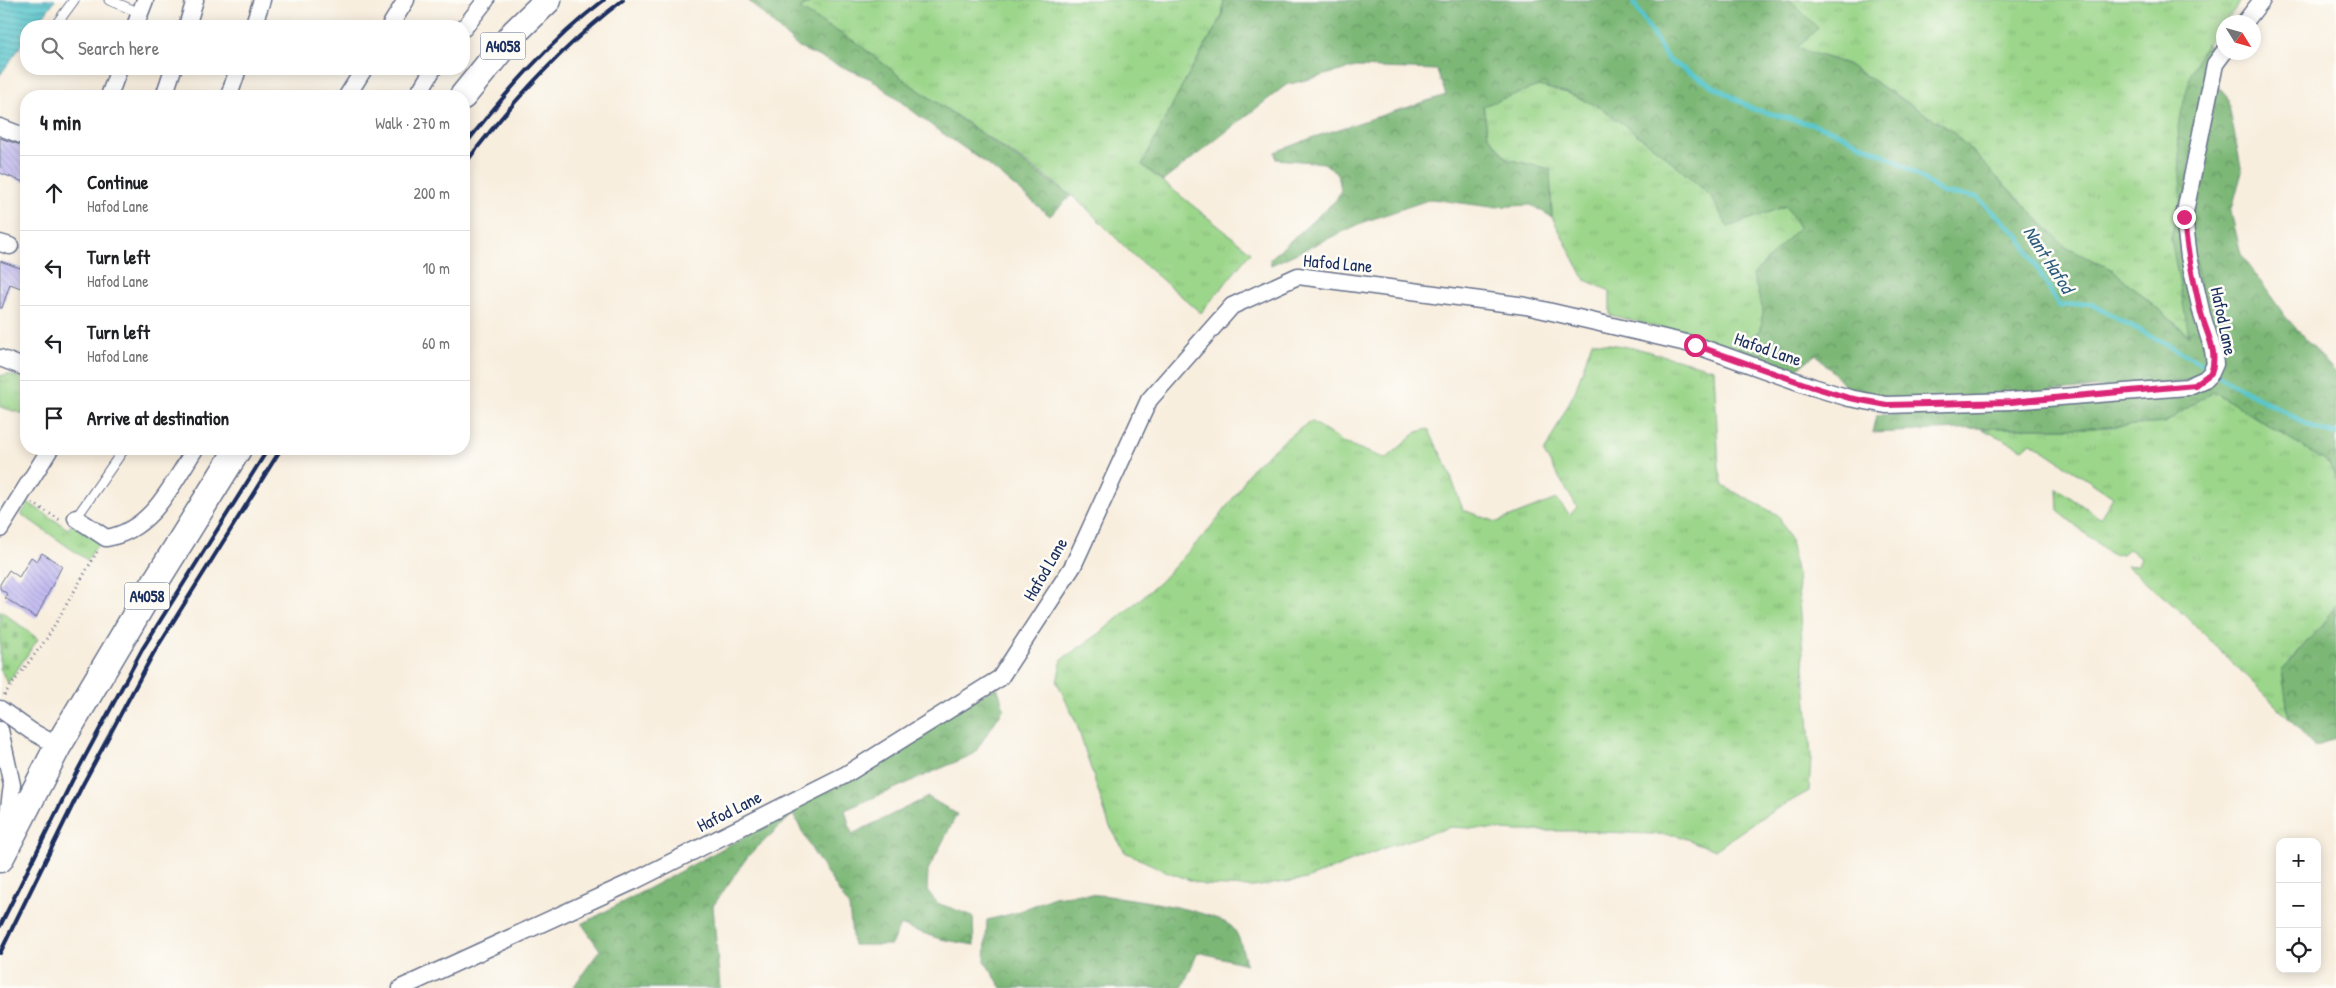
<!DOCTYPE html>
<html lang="en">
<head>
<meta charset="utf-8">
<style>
	:root { --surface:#fff; --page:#f6f6f6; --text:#202124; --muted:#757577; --line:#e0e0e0 }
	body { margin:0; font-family:"Patrick Hand",sans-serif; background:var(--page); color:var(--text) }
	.controls { position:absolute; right:15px; bottom:15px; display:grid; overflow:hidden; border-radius:10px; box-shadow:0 2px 12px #0003 }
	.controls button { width:45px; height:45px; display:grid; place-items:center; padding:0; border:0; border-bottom:1px solid var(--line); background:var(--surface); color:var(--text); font:25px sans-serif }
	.compass { position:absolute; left:2216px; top:15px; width:45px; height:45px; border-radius:50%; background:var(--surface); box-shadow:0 2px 12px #0003; rotate:127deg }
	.stop { position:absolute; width:15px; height:15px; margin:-11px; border:4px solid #db2777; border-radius:50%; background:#fff }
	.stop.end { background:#db2777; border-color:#fff; box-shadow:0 1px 5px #0008 }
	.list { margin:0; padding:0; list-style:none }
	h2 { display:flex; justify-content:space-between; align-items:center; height:65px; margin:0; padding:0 20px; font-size:21px }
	h2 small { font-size:16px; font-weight:400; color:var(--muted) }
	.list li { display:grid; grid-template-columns:32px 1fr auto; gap:15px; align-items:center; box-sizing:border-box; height:75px; padding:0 20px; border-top:1px solid var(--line) }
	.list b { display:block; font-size:19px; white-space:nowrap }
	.list p { margin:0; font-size:16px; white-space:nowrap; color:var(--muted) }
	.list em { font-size:16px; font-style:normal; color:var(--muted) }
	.icon { flex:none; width:28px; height:28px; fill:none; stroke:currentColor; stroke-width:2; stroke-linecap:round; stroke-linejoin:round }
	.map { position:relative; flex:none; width:2336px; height:988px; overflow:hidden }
	.search { position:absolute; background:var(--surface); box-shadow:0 2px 12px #0003; left:20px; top:20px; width:450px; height:55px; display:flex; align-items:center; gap:12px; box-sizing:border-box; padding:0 18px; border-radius:20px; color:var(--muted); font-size:19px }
	.panel { position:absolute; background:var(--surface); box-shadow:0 2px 12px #0003; left:20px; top:90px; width:450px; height:365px; border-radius:20px }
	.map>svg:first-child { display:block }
	.grass { fill:url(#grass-tufts); stroke:#5b8274 }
	.forest { fill:url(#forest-crowns); stroke:#4c736a }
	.cemetery { fill:url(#cemetery-stones); stroke:#5b8274 }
	.water { fill:url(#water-rules); stroke:#3a7a95 }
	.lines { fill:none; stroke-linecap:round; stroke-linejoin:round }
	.stream { stroke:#58c6cc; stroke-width:5 }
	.building { fill:url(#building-back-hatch) }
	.service-casing { stroke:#68728b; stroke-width:11 }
	.minor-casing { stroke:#68728b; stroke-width:19 }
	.primary-casing { stroke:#68728b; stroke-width:29 }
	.path { stroke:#68728b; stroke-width:3; stroke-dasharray:1 4; stroke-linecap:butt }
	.service { stroke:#fff; stroke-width:9 }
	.minor { stroke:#fff; stroke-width:16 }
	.primary { stroke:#fff; stroke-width:26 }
	.rail { stroke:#1b2f5e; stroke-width:4 }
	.route { stroke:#db2777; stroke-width:6 }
	.labels { text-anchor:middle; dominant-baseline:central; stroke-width:5; stroke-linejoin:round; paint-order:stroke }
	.shield { fill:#fdfcf7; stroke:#5f6c8c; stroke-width:1 }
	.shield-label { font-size:16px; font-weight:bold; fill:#1b2f5e }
	.street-label { font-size:18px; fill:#1b2f5e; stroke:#fdfcf7 }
	.water-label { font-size:19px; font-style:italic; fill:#2d5c7f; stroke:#fdfcf7 }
</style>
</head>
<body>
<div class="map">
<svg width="2336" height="988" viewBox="0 0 2336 988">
	<defs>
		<pattern id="grass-tufts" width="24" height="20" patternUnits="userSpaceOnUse" patternTransform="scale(1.25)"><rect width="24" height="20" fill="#9bd68a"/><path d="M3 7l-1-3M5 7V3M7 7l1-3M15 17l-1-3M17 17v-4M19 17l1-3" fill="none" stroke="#85b87a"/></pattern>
		<pattern id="forest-crowns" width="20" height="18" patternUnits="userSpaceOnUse" patternTransform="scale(1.25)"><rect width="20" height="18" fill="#7cb776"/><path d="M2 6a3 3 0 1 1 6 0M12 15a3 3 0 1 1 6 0" fill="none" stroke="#659564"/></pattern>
		<pattern id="cemetery-stones" width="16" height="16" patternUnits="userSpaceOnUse" patternTransform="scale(1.25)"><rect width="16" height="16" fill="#9bd68a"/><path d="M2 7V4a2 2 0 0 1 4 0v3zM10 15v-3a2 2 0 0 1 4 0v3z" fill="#85b87a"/></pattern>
		<pattern id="water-rules" width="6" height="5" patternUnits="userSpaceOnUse" patternTransform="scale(1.25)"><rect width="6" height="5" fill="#58c6cc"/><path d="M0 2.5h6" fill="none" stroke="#48a1a9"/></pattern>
		<pattern id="building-back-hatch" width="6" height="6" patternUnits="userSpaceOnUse" patternTransform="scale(1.25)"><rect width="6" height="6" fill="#bdb4f1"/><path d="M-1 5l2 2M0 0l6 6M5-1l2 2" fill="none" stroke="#9993c6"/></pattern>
	</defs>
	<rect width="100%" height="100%" fill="#fdfcf7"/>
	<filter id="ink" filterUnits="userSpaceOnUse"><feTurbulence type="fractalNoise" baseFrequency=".02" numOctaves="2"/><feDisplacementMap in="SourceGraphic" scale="10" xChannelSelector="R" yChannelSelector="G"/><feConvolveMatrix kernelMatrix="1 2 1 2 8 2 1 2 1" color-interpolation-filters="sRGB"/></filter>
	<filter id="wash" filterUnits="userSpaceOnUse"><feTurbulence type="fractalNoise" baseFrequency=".0096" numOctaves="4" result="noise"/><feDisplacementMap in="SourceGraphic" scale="20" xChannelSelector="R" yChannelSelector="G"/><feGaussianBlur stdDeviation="1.12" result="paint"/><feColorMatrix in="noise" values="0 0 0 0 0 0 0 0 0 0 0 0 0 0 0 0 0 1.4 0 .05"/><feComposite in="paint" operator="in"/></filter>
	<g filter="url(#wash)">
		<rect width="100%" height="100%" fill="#f8eede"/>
		<g class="grass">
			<polygon points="814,0 1224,0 1222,16 1183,84 1142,165 1251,252 1201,313 1133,255 1080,202 1042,174 907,82 857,43 799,9"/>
			<polygon points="1790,0 2242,0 2200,54 2181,199 2171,238 2190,336 2113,270 2065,247 1952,131 1847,64 1797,48"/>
			<polygon points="1538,86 1568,93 1600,107 1658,150 1711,196 1728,227 1786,205 1799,227 1753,275 1763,310 1761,330 1735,350 1686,334 1610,315 1610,291 1585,280 1552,217 1550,169 1507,159 1488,135 1483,105"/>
			<polygon points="1592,341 1639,349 1714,369 1719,468 1723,486 1778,515 1790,540 1797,576 1811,757 1809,791 1759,819 1715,850 1676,835 1580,831 1520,831 1451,827 1387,847 1307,879 1253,887 1204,885 1165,871 1125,852 1109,825 1076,722 1057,682 1062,659 1099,634 1159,583 1207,532 1237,493 1251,469 1287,438 1311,421 1342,442 1386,459 1417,432 1428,429 1447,466 1463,510 1497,522 1556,499 1570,515 1577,507 1544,453 1576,389"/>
			<polygon points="8,374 26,380 26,411 24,414 0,407 0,376"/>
			<polygon points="2213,391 2329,463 2336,480 2336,604 2328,618 2282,670 2289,719 2185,615 2127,566 2138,565 2141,557 2128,549 2122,554 2112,555 2058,511 2057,488 2100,518 2113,497 2031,442 2023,449 1980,428 2091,428 2165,423"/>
			<polygon points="29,503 68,529 72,524 99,543 87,560 21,514"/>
		</g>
		<g class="forest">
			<polygon points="748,0 814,0 800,9 857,43 907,82 1071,196 1050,216 986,163 935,128 871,79 799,48"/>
			<polygon points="1224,0 1790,0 1818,28 1797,48 1847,64 1952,131 2065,247 2113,270 2189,336 2171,238 2181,199 2178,126 2191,73 2200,54 2207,44 2213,48 2206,72 2187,182 2211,362 2199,380 1921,401 1867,396 1846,386 1816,354 1790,374 1735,350 1761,330 1763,310 1753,275 1799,227 1786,206 1728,227 1711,196 1658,150 1600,107 1568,93 1538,86 1483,106 1488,135 1507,159 1550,169 1552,217 1531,205 1491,207 1431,199 1364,222 1271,265 1270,259 1336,200 1341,190 1338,174 1324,163 1276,159 1275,152 1314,137 1446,95 1437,70 1356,67 1286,85 1163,181 1142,165 1183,84 1222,17"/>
			<polygon points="2217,85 2227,96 2242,172 2231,212 2241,254 2285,316 2336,373 2336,480 2329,463 2213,391 2165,423 2091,428 1980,428 1873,433 1877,415 1953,414 2056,401 2214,375 2190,226"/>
			<polygon points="2336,604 2336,737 2315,747 2289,719 2282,670 2328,618"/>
			<polygon points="997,686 1004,708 974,754 845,810 852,834 928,797 957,814 928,870 927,890 937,903 973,916 974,945 940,939 900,925 891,945 853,945 849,907 812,850 793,814 748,856 713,906 720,988 575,988 574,986 600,950 582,924 759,829"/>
			<path d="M1080,894C1109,894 1215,909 1233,928C1241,938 1243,953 1246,964L1198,952L1182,988H1002L985,962L987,920L1015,913L1054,897Z"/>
		</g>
		<polygon class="cemetery" points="0,610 38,639 8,683 0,669"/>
		<polygon class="water" points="0,0 55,0 36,26 26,26 26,39 0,75"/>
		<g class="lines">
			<polyline class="stream" points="1632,0 1668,60 1753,109 1829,129 1898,162 1943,193 1977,197 2019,236 2059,306 2089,303 2188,356 2231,383 2318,430 2336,434"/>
		</g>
		<g id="blocks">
			<g class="building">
				<polygon points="0,138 26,147 26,183 0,173"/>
				<polygon points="0,261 26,270 26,290 10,284 2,308 0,308"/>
				<polygon points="42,553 62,566 36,618 5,598 8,594 0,589 0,584 9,570 19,577 31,557 37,561"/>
			</g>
		</g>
	</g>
	<g filter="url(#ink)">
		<use href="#blocks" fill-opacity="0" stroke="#68728b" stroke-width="1"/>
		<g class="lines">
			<g class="service-casing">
				<g id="service">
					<polyline points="109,0 140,13"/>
					<polyline points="55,26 74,0"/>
					<polyline points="76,518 124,449"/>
				</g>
			</g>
			<g class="minor-casing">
				<g id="minor">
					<polyline points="2245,22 2262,0"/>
					<polyline points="135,26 145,0"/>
					<polyline points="187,26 195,0"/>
					<polyline points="253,26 262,0"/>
					<polyline points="390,26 406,0"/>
					<polyline points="464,28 486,0"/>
					<polyline points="109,96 119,69"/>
					<polyline points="164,96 173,69"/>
					<polyline points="229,96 238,69"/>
					<polyline points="347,96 364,69"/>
					<polyline points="417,96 433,69"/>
					<polyline points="0,127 26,137"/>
					<polyline points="0,243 10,246"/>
					<polyline points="0,358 26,368"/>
					<path d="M76,518L106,538C152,531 172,484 195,449"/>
					<polyline points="0,529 50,449"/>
					<polyline points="0,709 31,731 58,746"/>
					<polyline points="0,730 12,785 5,837"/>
					<polyline points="401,988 634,881 845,775 1000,678 1073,566 1149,400 1232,306 1298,276 1526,306 1695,345 1813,387 1849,398 1887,405 2011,401 2187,387 2205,379 2211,373 2215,364 2213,350 2202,315 2189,257 2184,217 2215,64 2224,52"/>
				</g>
			</g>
			<g class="primary-casing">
				<g id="primary">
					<polyline points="463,96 515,32 548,0"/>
					<polyline points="0,859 58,746 156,581 238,449"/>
				</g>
			</g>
			<g class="path">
				<polyline points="33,503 60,520"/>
				<polyline points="4,695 47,638 97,552"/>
			</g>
			<use href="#service" class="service"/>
			<use href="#minor" class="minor"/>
			<use href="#primary" class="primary"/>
			<g class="rail">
				<path d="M464,146C505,93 550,41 604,0"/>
				<path d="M464,165C510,104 561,47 623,0"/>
				<polyline points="0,926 72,781 143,648 268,449"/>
				<polyline points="0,953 82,786 153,654 281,449"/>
			</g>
		</g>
	</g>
	<g class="lines" filter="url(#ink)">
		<path class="route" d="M1695,345L1813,387L1849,398L1887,405L2011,402L2195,385L2211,373C2219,352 2206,333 2201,313C2194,281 2186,249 2184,217"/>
	</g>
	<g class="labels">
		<g class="shield">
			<rect x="480.5" y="32.5" width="45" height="27" rx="4"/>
			<rect x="124.5" y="582.5" width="45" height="27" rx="4"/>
		</g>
		<g class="shield-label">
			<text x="503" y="46">A4058</text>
			<text x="147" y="596">A4058</text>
		</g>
		<g class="street-label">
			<text transform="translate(1338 263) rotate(5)">Hafod Lane</text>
			<text transform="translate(2224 321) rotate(78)">Hafod Lane</text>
			<text transform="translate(1768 349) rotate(19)">Hafod Lane</text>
			<text transform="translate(1045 569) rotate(-60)">Hafod Lane</text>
			<text transform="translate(729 811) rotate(-27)">Hafod Lane</text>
		</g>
		<g class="water-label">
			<text transform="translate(2049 259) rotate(57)">Nant Hafod</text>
		</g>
	</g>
</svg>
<div class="controls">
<button>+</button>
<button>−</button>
<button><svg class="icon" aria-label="locate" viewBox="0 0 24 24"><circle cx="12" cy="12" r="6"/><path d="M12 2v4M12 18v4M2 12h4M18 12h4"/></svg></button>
</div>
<svg class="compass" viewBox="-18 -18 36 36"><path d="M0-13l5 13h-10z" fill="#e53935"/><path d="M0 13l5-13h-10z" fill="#757577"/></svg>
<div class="stop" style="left:1695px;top:345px"></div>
<div class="stop end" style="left:2184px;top:217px"></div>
<div class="search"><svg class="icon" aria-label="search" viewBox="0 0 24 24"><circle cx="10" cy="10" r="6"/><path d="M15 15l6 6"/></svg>Search here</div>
<section class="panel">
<h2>4 min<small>Walk · 270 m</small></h2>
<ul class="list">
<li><svg class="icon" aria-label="ahead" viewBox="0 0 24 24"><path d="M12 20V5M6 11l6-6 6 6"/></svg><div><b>Continue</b><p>Hafod Lane</p></div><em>200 m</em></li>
<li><svg class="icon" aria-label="left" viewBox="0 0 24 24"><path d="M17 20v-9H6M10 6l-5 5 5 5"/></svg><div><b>Turn left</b><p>Hafod Lane</p></div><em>10 m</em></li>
<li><svg class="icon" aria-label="left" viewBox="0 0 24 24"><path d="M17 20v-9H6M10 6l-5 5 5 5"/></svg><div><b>Turn left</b><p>Hafod Lane</p></div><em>60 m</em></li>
<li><svg class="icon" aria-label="arrive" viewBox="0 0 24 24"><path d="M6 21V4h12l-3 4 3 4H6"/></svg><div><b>Arrive at destination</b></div></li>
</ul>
</section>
</div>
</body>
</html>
